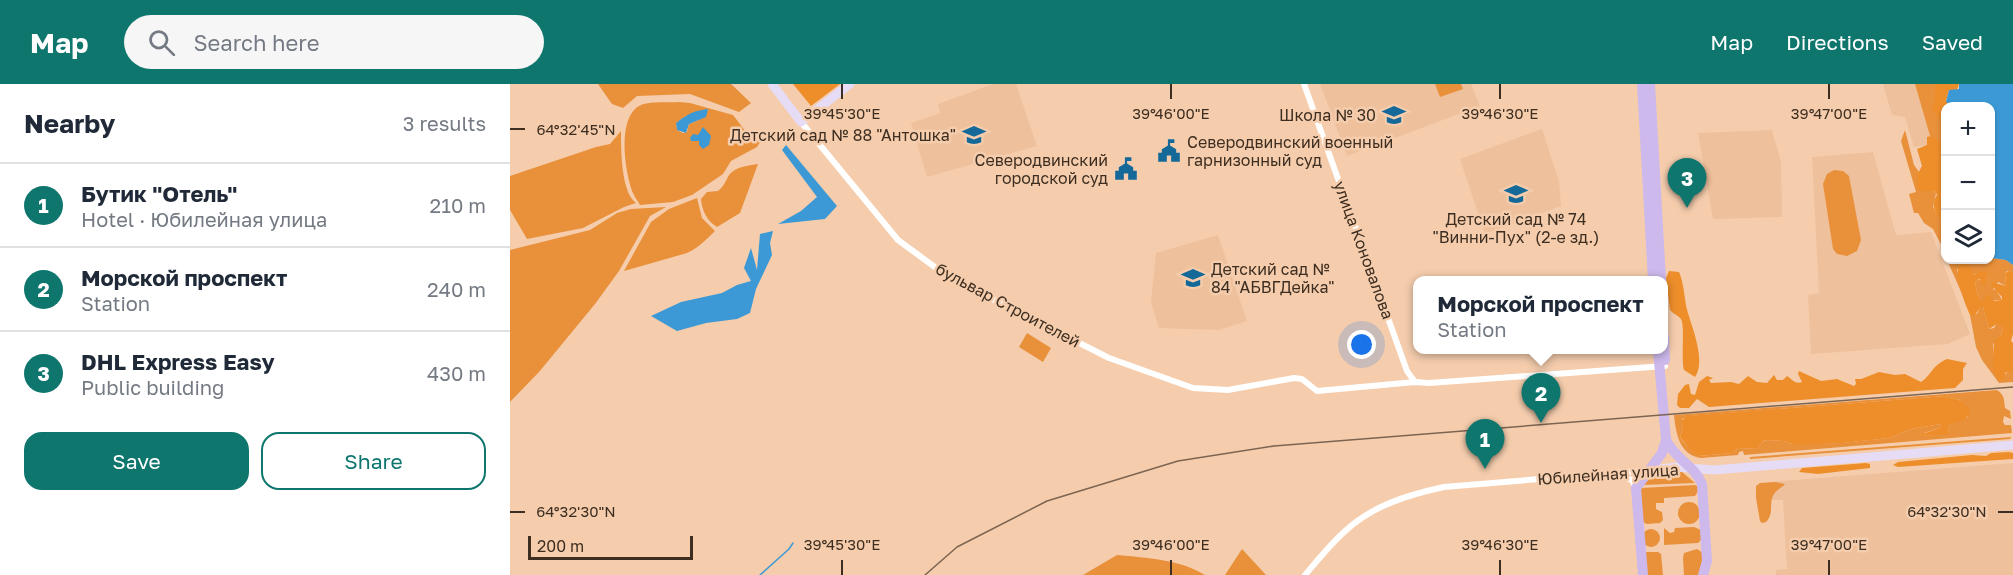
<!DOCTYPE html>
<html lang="en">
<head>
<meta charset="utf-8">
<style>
	:root { --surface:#fff; --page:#f6f6f7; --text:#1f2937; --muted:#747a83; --line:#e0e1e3; --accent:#0f766e }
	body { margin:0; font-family:"Golos Text",sans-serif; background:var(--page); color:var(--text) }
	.controls { position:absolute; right:18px; top:18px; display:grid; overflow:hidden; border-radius:12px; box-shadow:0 2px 4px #0004 }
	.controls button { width:54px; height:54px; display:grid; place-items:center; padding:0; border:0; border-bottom:2px solid var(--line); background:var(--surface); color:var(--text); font:30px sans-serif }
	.scale { position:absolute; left:18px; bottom:15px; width:165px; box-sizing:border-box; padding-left:6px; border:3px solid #3d2e21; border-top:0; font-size:16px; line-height:21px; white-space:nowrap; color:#3d2e21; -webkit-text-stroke:4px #f5cdad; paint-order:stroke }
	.you { position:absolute; left:852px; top:261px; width:21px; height:21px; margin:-15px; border:4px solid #fff; border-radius:50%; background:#1a73e8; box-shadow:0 0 0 9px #1a73e833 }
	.badge { display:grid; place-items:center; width:39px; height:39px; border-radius:50%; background:var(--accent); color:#fff; font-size:20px; font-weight:700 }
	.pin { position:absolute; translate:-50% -50px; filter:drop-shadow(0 2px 3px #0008) }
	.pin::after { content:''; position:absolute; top:32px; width:21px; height:18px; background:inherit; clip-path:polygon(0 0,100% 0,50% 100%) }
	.popup { position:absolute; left:903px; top:192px; width:255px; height:78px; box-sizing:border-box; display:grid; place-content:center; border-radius:12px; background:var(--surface); filter:drop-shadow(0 2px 4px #0005); font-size:20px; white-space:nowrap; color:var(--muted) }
	.popup b { font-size:22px; color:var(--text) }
	.popup::after { content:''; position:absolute; left:50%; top:100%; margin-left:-12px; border:12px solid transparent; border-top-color:var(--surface) }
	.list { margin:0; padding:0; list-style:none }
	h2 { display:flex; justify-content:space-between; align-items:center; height:78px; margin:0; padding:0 24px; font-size:26px }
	h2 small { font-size:20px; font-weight:400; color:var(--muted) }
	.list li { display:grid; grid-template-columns:39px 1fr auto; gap:18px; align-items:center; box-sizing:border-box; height:84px; padding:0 24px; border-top:2px solid var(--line) }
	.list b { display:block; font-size:22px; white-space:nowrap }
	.list p { margin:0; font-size:20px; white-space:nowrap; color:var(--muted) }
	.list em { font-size:20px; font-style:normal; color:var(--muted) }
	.actions { display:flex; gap:12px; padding:18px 24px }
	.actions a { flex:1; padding:14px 0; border:2px solid var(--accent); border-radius:18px; text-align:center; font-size:21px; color:var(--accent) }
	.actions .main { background:var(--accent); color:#fff }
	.icon { flex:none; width:33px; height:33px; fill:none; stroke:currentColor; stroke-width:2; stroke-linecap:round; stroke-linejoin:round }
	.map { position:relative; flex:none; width:1503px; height:491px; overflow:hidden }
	header { display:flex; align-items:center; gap:36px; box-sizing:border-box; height:84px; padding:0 30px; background:var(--accent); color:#fff }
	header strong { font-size:28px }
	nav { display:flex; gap:33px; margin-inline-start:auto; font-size:21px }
	.search { width:420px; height:54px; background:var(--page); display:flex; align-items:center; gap:15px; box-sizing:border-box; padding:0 21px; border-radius:33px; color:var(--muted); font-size:22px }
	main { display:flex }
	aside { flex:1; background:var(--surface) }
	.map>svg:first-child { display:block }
	.built { fill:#eec09b }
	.green { fill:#e9903a; fill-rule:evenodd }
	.forest { fill:#ed8e2b }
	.water { fill:#3c99d5 }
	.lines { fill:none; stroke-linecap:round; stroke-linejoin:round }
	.stream { stroke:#3c99d5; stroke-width:1.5 }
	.street { stroke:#fff; stroke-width:6 }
	.secondary { stroke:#e6dcf5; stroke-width:9 }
	.primary { stroke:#cdb9ec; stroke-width:10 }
	.rail { stroke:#7c6451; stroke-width:1.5 }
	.ticks { fill:none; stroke:#3d2e21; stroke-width:2 }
	.labels { text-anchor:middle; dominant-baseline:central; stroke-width:5; stroke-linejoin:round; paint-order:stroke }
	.poi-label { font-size:16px; fill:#3d2e21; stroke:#f5cdad; text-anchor:end }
	.street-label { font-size:16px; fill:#3d2e21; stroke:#f5cdad }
	.ticks-label { font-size:15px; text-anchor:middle; fill:#3d2e21; stroke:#f5cdad; stroke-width:5; stroke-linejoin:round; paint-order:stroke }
</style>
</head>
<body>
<header>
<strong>Map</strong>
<div class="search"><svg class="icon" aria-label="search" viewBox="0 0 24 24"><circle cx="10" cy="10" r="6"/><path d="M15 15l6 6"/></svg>Search here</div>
<nav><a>Map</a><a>Directions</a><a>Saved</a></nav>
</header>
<main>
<aside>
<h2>Nearby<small>3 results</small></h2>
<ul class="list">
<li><span class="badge">1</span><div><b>Бутик &quot;Отель&quot;</b><p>Hotel · Юбилейная улица</p></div><em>210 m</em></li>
<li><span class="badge">2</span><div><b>Морской проспект</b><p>Station</p></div><em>240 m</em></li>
<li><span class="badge">3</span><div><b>DHL Express Easy</b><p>Public building</p></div><em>430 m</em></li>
</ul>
<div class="actions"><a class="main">Save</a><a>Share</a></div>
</aside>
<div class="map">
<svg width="1503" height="491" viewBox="0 0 1503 491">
	<rect width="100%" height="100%" fill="#f5cdad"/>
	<g class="built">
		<polygon points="483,0 506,0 527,62 417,93 401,39 430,29 428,20"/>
		<polygon points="810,0 961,0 970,22 837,72"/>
		<polygon points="1373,0 1405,0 1420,52 1417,53 1417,61 1404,63 1395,33 1382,31"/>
		<polygon points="1032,45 1049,97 1051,122 975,150 950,75"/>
		<polygon points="1262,46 1271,78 1272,133 1203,135 1188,49"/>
		<polygon points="1363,68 1386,151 1421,148 1460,250 1438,260 1301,270 1298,211 1309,209 1302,73"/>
		<polygon points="708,151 737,237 709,246 649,244 641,218 646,169"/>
		<polygon points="1503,379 1503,491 1266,491 1266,486 1277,485 1273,416 1261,416 1260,398"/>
	</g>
	<g class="green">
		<polygon points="88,0 221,0 241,19 229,28 180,10 127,12 113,24 102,20"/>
		<polygon points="925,0 951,0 953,5 930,13"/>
		<polygon points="1405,0 1432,0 1435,64 1420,52"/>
		<path d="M169,18L180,19L223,31L243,57L252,55L247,63L221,77L213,90L182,111L163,118L130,121C128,117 125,114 123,109C115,89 106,32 131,21C141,17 158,19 169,18ZM198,26L189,36L179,40L177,48L173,49L167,46L166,39C178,29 185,29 198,26Z"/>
		<polygon points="1395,46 1404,81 1409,88 1407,92 1416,107 1423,105 1426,109 1423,123 1435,145 1435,168 1423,145 1414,139 1408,129 1404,129 1399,110 1406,108 1391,57"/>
		<path d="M111,47C111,66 111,108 126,119L114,123L73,144L17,155L0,126V92L86,63L100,60Z"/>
		<path d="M248,80L230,129L207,143C197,137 192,127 191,115L197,108L208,107C213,103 214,100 217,95C222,83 236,82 248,80Z"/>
		<polygon points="1324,86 1333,87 1339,92 1351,156 1347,167 1337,172 1327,170 1323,165 1313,100 1317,90"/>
		<path d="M187,114L192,134L205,147C196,156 188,164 177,169L114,187L141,138L159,125Z"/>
		<polygon points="156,123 140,132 109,187 85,220 29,288 0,318 0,166 80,146 107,129 121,125"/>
		<polygon points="1481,174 1496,176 1503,181 1503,188 1497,187 1495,189 1496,202 1488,198 1483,205 1487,207 1492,216 1471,217 1468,212 1465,198 1468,195 1472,197 1477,194 1447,185 1453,212 1437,176"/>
		<polygon points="1471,222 1473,223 1479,245 1484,244 1487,239 1493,244 1491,251 1483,260 1485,286 1495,291 1498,287 1503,288 1503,298 1489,299 1472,276 1466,263 1460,231 1467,230"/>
		<polygon points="517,249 541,264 533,278 509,263"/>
		<path d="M1487,306C1495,311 1494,317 1495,324L1500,327L1501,335L1494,332L1493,338L1495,341H1501L1502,349L1234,371L1233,367L1229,368L1228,371L1191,374C1169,371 1166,349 1164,331ZM1435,312L1450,316L1458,333L1439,341L1438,349L1413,352L1414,349L1430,344L1431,340L1401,345L1379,354L1331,359L1283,360L1274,357L1257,356L1252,358L1248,365L1228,364L1222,369L1189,372C1182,365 1175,362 1170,353L1173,344L1172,335L1180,332Z"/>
		<polygon points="1501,353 1500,355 1240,375 1240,373"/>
		<polygon points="1155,386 1172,388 1185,399 1133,401 1143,391"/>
		<path d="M1265,398L1275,400C1272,404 1267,405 1264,410C1258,419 1265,429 1256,438L1252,439L1250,437L1246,414V402L1250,399Z"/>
		<polygon points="1185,401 1187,402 1188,407 1185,412 1154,414 1154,419 1146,419 1146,425 1152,428 1153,436 1150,439 1137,440 1133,438 1129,407 1132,404"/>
		<circle cx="1179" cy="429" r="11"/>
		<polygon points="1184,443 1191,446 1191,456 1188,459 1154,461 1154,444 1160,449 1164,448 1165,444"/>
		<circle cx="1141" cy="454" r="9"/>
		<polygon points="732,465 756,491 715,491"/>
		<polygon points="1187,465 1193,469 1190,491 1174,491 1173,474 1174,469"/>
		<polygon points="1134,468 1148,468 1151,470 1153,491 1135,491"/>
		<path d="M607,471C637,474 669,475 695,491H573Z"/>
	</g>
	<g class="forest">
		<polygon points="283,0 330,0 301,22"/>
		<path d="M1425,0H1449L1447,6H1439L1436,17L1443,22H1436L1435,41C1430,39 1427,30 1422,26L1425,17Z"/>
		<path d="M1420,52L1432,59L1435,64V145C1430,133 1418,124 1427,111L1425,107H1411L1407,104V91L1412,82L1407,65L1417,61V53Z"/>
		<path d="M1453,178L1459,180L1464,191L1472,187L1477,188L1475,202H1473L1470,195H1468L1465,198L1468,212L1471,217L1474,216L1476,211H1479L1484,217L1492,216V213L1482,202V198L1496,202L1495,189L1499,187L1503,188V250L1501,257L1503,259V288H1496L1493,296H1488L1483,285L1484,257L1491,251L1493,244L1487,240L1479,245L1473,223H1471L1465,231H1460C1455,219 1440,185 1453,178Z"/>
		<path d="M1159,187L1169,188C1175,202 1174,217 1178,229C1183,246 1196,278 1185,293L1174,286C1171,275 1175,241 1171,235C1168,231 1163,230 1160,226L1156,194Z"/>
		<path d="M1437,275L1457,279L1453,285V296L1445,304L1199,323L1187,315L1179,324H1170L1167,321L1168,310L1175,301L1179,300L1181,310L1185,311L1189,298L1197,292L1203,294L1199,296L1201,299L1221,298L1229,300L1238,292L1247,298L1257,299L1264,291L1267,296H1273L1277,292C1282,295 1285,301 1292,298L1288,290L1289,287L1311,297L1327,295L1344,302L1346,300L1345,295H1351L1369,288L1385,291L1395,290L1411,298C1421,292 1421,282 1437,275Z"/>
		<path d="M1435,312C1447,315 1458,317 1460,330L1454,336L1439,341L1438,350L1413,352L1412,350L1430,344L1431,340L1401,345L1379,354L1333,359L1286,361L1274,357L1256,356L1252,358L1248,365L1228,364L1222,369L1188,372C1181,366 1176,361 1170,353L1173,344L1171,337L1177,332Z"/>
		<polygon points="1499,368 1503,369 1503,375 1388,383 1383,381 1388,378 1462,371 1476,372 1481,369"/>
		<polygon points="1356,379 1360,380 1360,384 1308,390 1289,388 1292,384"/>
	</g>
	<g class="water">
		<polygon points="1449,0 1503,0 1503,181 1496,176 1481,174 1480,22 1443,22 1436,18 1439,6 1449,5"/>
		<path d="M196,25H198L196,33L179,40L176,49L167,46L166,39C171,35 181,28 187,27C191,26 194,26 196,25Z"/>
		<polygon points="193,43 201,52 199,61 193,65 189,61 189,57 181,57 180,54 183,50 188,51"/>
		<polygon points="276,61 327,122 315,135 268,140 291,127 307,113 272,66"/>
		<polygon points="263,147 260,159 262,171 246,205 240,229 227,235 196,239 167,247 141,232 171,218 212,209 227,201 241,197 234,184 241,164 247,186 250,150"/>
	</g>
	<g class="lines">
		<polyline class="stream" points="250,491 279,465 283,459"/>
		<g class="street">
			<polyline points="794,0 897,287 905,298"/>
			<polyline points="291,38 388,156 437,192 599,274 683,304 718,306 784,294 792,295 807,307 905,298 919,299 1155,282"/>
			<polyline points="1109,391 1122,396 1126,404"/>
			<path d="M795,491C807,477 819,462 833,449C861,422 897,411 934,403L1138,386"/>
		</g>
		<g class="secondary">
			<polyline points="262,0 291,38 340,0"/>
			<polyline points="1139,386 1168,383 1204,386 1503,361"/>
		</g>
		<g class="primary">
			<polyline points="1132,0 1143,196"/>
			<polyline points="1140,0 1151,196"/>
			<polyline points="1154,253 1155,276"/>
			<path d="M1156,356C1165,375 1185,382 1192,400L1197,477L1193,491"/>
			<polyline points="1133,491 1126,404 1152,369 1156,356 1148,266"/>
		</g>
		<polyline class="rail" points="415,491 447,463 537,417 668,377 764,362 1503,303"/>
	</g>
	<path class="ticks" d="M332,0V15M661,0V15M990,0V15M1319,0V15M0,45H15M0,428H15M1488,428H1503M332,476V491M661,476V491M990,476V491M1319,476V491"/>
	<defs>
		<g id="school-bare" transform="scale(1.8)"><path d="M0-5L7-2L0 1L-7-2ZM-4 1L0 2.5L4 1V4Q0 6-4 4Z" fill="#146999" stroke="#f5cdad" stroke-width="2.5" paint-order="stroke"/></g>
		<g id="civic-bare" transform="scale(1.8)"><path d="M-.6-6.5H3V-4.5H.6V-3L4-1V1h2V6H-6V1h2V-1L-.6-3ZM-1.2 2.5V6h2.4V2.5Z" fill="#146999" stroke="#f5cdad" stroke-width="2.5" paint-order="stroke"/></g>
	</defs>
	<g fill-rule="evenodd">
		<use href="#school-bare" x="884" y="31"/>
		<use href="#school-bare" x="464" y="51"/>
		<use href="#civic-bare" x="659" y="67"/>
		<use href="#civic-bare" x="616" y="85"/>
		<use href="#school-bare" x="1006" y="110"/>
		<use href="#school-bare" x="683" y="194"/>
	</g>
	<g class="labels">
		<g class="poi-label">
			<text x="866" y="31">Школа № 30</text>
			<text x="446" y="51">Детский сад № 88 "Антошка"</text>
			<text x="677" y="58" text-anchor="start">Северодвинский военный<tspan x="677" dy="18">гарнизонный суд</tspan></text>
			<text x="598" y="76">Северодвинский<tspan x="598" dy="18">городской суд</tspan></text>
			<text x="1006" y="135" text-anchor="middle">Детский сад № 74<tspan x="1006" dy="18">"Винни-Пух" (2-е зд.)</tspan></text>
			<text x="701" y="185" text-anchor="start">Детский сад №<tspan x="701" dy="18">84 "АБВГДейка"</tspan></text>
		</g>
		<g class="street-label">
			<text transform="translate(854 166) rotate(70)">улица Коновалова</text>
			<text transform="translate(498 221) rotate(28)">бульвар Строителей</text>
			<text transform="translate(1098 390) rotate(-4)">Юбилейная улица</text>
		</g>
	</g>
	<g class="ticks-label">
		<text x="332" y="35">39°45'30"E</text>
		<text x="661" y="35">39°46'00"E</text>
		<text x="990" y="35">39°46'30"E</text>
		<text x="1319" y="35">39°47'00"E</text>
		<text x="66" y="51">64°32'45"N</text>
		<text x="66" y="433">64°32'30"N</text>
		<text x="1437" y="433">64°32'30"N</text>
		<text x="332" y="466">39°45'30"E</text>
		<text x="661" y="466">39°46'00"E</text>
		<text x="990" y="466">39°46'30"E</text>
		<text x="1319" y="466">39°47'00"E</text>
	</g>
</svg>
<div class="controls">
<button>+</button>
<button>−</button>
<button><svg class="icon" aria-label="layers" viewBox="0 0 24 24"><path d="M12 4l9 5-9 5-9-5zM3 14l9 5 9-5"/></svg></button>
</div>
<div class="scale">200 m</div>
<div class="you"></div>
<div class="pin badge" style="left:975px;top:385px">1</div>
<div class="pin badge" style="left:1031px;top:339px">2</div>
<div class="popup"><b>Морской проспект</b>Station</div>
<div class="pin badge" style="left:1177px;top:124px">3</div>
</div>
</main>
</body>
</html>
